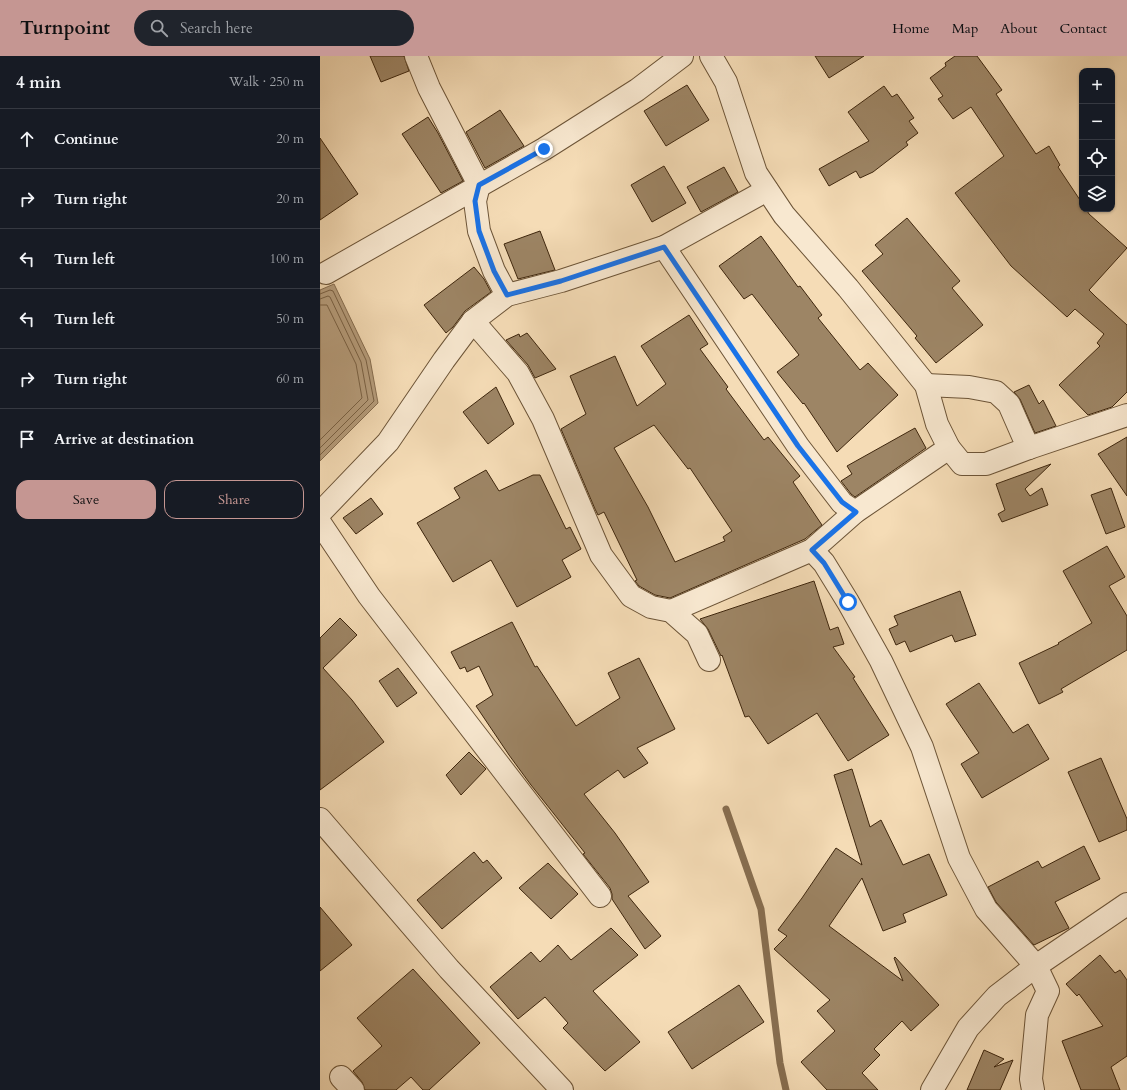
<!DOCTYPE html>
<html lang="en">
<head>
<meta charset="utf-8">
<style>
	:root { --surface:#171b24; --page:#20242c; --text:#f1f3f6; --muted:#9ea1a6; --line:#363941; --accent:#c59692 }
	body { margin:0; font-family:Cardo,serif; background:var(--page); color:var(--text) }
	.controls { position:absolute; right:12px; top:12px; display:grid; overflow:hidden; border-radius:8px; box-shadow:0 1px 3px #0004 }
	.controls button { width:36px; height:36px; display:grid; place-items:center; padding:0; border:0; border-bottom:1px solid var(--line); background:var(--surface); color:var(--text); font:20px sans-serif }
	.stop { position:absolute; width:12px; height:12px; margin:-9px; border:3px solid #1a73e8; border-radius:50%; background:#fff }
	.stop.end { background:#1a73e8; border-color:#fff; box-shadow:0 1px 4px #0008 }
	.list { margin:0; padding:0; list-style:none }
	h2 { display:flex; justify-content:space-between; align-items:center; height:52px; margin:0; padding:0 16px; font-size:17px }
	h2 small { font-size:13px; font-weight:400; color:var(--muted) }
	.list li { display:grid; grid-template-columns:26px 1fr auto; gap:12px; align-items:center; box-sizing:border-box; height:60px; padding:0 16px; border-top:1px solid var(--line) }
	.list b { display:block; font-size:15px; white-space:nowrap }
	.list em { font-size:13px; font-style:normal; color:var(--muted) }
	.actions { display:flex; gap:8px; padding:12px 16px }
	.actions a { flex:1; padding:9px 0; border:1px solid var(--accent); border-radius:12px; text-align:center; font-size:14px; color:var(--accent) }
	.actions .main { background:var(--accent); color:#111 }
	.icon { flex:none; width:22px; height:22px; fill:none; stroke:currentColor; stroke-width:2; stroke-linecap:round; stroke-linejoin:round }
	.map { position:relative; flex:none; width:807px; height:1034px; overflow:hidden }
	header { display:flex; align-items:center; gap:24px; box-sizing:border-box; height:56px; padding:0 20px; background:var(--accent); color:#111 }
	header strong { font-size:19px }
	nav { display:flex; gap:22px; margin-inline-start:auto; font-size:14px }
	.search { width:280px; height:36px; background:var(--page); display:flex; align-items:center; gap:10px; box-sizing:border-box; padding:0 14px; border-radius:22px; color:var(--muted); font-size:15px }
	main { display:flex }
	aside { flex:1; background:var(--surface) }
	.map>svg:first-child { display:block }
	.water { fill:#b79e7d; stroke:#876e50 }
	.lines { fill:none; stroke-linecap:round; stroke-linejoin:round }
	.shore { stroke:#7a6245; stroke-width:1 }
	.stream { stroke:#876e50; stroke-width:7 }
	.building { fill:#9d8565; stroke:#3e260d; fill-rule:evenodd }
	.minor-casing { stroke:#6c5437; stroke-width:24 }
	.minor { stroke:#f8e8d0; stroke-width:22 }
	.route { stroke:#1a73e8; stroke-width:5 }
</style>
</head>
<body>
<header>
<strong>Turnpoint</strong>
<div class="search"><svg class="icon" aria-label="search" viewBox="0 0 24 24"><circle cx="10" cy="10" r="6"/><path d="M15 15l6 6"/></svg>Search here</div>
<nav><a>Home</a><a>Map</a><a>About</a><a>Contact</a></nav>
</header>
<main>
<aside>
<h2>4 min<small>Walk · 250 m</small></h2>
<ul class="list">
<li><svg class="icon" aria-label="ahead" viewBox="0 0 24 24"><path d="M12 20V5M6 11l6-6 6 6"/></svg><div><b>Continue</b></div><em>20 m</em></li>
<li><svg class="icon" aria-label="right" viewBox="0 0 24 24"><path d="M7 20v-9h11M14 6l5 5-5 5"/></svg><div><b>Turn right</b></div><em>20 m</em></li>
<li><svg class="icon" aria-label="left" viewBox="0 0 24 24"><path d="M17 20v-9H6M10 6l-5 5 5 5"/></svg><div><b>Turn left</b></div><em>100 m</em></li>
<li><svg class="icon" aria-label="left" viewBox="0 0 24 24"><path d="M17 20v-9H6M10 6l-5 5 5 5"/></svg><div><b>Turn left</b></div><em>50 m</em></li>
<li><svg class="icon" aria-label="right" viewBox="0 0 24 24"><path d="M7 20v-9h11M14 6l5 5-5 5"/></svg><div><b>Turn right</b></div><em>60 m</em></li>
<li><svg class="icon" aria-label="arrive" viewBox="0 0 24 24"><path d="M6 21V4h12l-3 4 3 4H6"/></svg><div><b>Arrive at destination</b></div></li>
</ul>
<div class="actions"><a class="main">Save</a><a>Share</a></div>
</aside>
<div class="map">
<svg width="807" height="1034" viewBox="0 0 807 1034">
	<rect width="100%" height="100%" fill="#f5dcb6"/>
	<filter id="stains"><feTurbulence type="fractalNoise" baseFrequency=".005" numOctaves="4"/><feColorMatrix values="0 0 0 0 .2 0 0 0 0 .09 0 0 0 0 .02 0 0 0 .5 -.17"/></filter>
	<radialGradient id="worn" r=".72"><stop offset=".6" stop-color="#630" stop-opacity="0"/><stop offset="1" stop-color="#630" stop-opacity=".3"/></radialGradient>
	<polygon class="water" points="14,228 50,303 58,347 0,405 0,234"/>
	<g class="lines">
		<g class="shore">
			<polyline points="0,238 10,234 13,235 46,304 54,345 0,399"/>
			<polyline points="0,243 8,240 10,241 41,306 48,344 0,392"/>
			<polyline points="0,249 7,249 36,308 42,342 0,384"/>
		</g>
		<polyline class="stream" points="406,753 441,853 460,1007 466,1034"/>
	</g>
	<g class="building">
		<polygon points="50,0 84,0 89,15 61,26"/>
		<polygon points="495,0 544,0 509,22"/>
		<polygon points="635,0 657,0 682,34 676,38 716,98 729,90 740,109 738,111 762,147 762,153 766,153 769,158 807,192 769,234 776,241 807,269 807,336 792,351 768,359 739,329 780,290 777,287 784,278 755,253 747,261 691,210 635,137 684,100 651,51 633,63 618,43 623,40 610,22 626,10 625,7"/>
		<polygon points="367,29 389,64 346,90 324,55"/>
		<polygon points="564,30 572,41 577,38 594,62 589,65 598,77 586,86 588,89 553,116 540,122 536,115 509,130 499,113 549,85 528,56"/>
		<polygon points="180,54 204,90 165,112 146,76"/>
		<polygon points="108,61 118,77 143,125 121,137 82,78"/>
		<polygon points="0,82 38,138 0,164"/>
		<polygon points="344,110 366,147 332,166 311,129"/>
		<polygon points="404,111 418,136 381,156 367,131"/>
		<polygon points="587,162 640,225 632,232 663,269 616,307 595,282 597,280 542,215 563,198 555,189"/>
		<polygon points="220,175 235,214 198,223 184,188"/>
		<polygon points="441,180 478,231 480,230 502,259 498,262 540,314 548,307 578,339 517,396 484,347 483,348 457,316 479,299 432,238 424,243 399,210"/>
		<polygon points="154,211 164,223 171,236 145,255 133,271 126,277 104,249"/>
		<path d="M369,259L388,288L380,293L408,331L406,333L444,384L448,381L480,420L473,426L502,469L485,483L350,542L335,539L319,530L315,525L317,524L284,456L278,459L275,453L241,373L266,358L250,320L295,300L317,350L346,328L321,290ZM334,369L368,413L370,412L412,475L403,481L405,485L355,506L328,451L294,392Z"/>
		<polygon points="207,277 236,313 215,322 208,309 186,284 199,278 200,281"/>
		<polygon points="709,329 719,348 723,344 736,370 715,377 700,343 694,336"/>
		<polygon points="176,331 194,368 168,388 143,356"/>
		<polygon points="595,372 606,392 535,441 531,438 521,425 532,418 527,410"/>
		<polygon points="807,381 807,440 778,398"/>
		<polygon points="731,408 705,433 710,440 722,432 728,449 682,466 678,458 685,454 676,428"/>
		<polygon points="166,414 179,435 213,419 220,419 246,473 250,471 261,493 242,504 251,521 197,551 171,504 133,526 97,467 140,442 134,432"/>
		<polygon points="791,432 805,471 786,478 771,439"/>
		<polygon points="51,442 63,458 36,478 23,462"/>
		<polygon points="787,490 805,521 789,530 807,560 807,594 741,633 743,636 719,648 699,607 739,588 738,587 772,567 743,515"/>
		<polygon points="494,525 510,574 518,571 524,588 513,591 535,621 533,622 569,679 528,705 497,657 448,688 429,660 425,661 402,599 401,600 388,573 380,563"/>
		<polygon points="640,535 656,579 635,586 632,579 590,596 585,585 576,589 569,573 578,569 574,560"/>
		<polygon points="20,562 37,579 3,612 32,644 64,686 0,734 0,582"/>
		<polygon points="192,566 215,611 217,610 256,670 300,642 288,617 319,602 355,673 317,692 328,707 304,722 298,714 264,738 295,777 329,826 308,840 341,880 325,893 292,843 292,838 290,832 263,798 265,797 211,729 189,699 156,650 173,639 159,610 147,616 145,611 140,613 131,596"/>
		<polygon points="78,612 97,637 77,651 59,625"/>
		<polygon points="659,627 693,677 708,668 729,703 662,742 641,708 659,697 626,648"/>
		<polygon points="149,696 166,713 141,739 126,719"/>
		<polygon points="781,702 807,763 807,774 779,786 748,716"/>
		<polygon points="532,713 550,771 561,764 583,809 609,798 627,839 583,858 586,866 563,875 542,822 509,870 583,925 574,902 575,901 619,949 591,975 582,965 554,993 560,999 542,1017 558,1034 507,1034 481,1006 515,975 497,955 510,944 454,893 467,880 458,874 482,842 516,792 542,809 514,719"/>
		<polygon points="764,790 780,823 735,846 749,872 714,889 676,846 668,831 718,805 722,812"/>
		<polygon points="154,796 163,807 167,804 182,822 122,873 97,844"/>
		<polygon points="228,807 258,838 231,863 199,832"/>
		<polygon points="0,851 32,889 0,915"/>
		<polygon points="291,872 318,899 273,935 320,986 285,1015 243,972 248,967 225,941 198,963 170,931 211,896 220,906 238,889 251,904"/>
		<polygon points="780,899 795,917 800,914 807,924 807,1000 791,1011 800,1034 761,1034 742,985 783,970 759,938 757,940 746,928"/>
		<polygon points="93,913 160,987 109,1034 103,1034 91,1021 76,1034 45,1034 42,1026 33,1015 62,990 37,962"/>
		<polygon points="419,929 444,966 372,1013 348,976"/>
		<polygon points="664,994 684,1003 674,1011 693,1004 680,1034 647,1034"/>
	</g>
	<g class="lines">
		<g class="minor-casing">
			<g id="minor">
				<polyline points="96,0 109,32 159,129 155,145 159,175 174,215 187,239"/>
				<polyline points="391,0 406,26 436,117 464,159 528,232 606,329 617,368 629,392 642,408 666,408 709,392"/>
				<polyline points="344,191 478,390 522,447 535,456"/>
				<polyline points="6,217 224,93 317,34 362,0"/>
				<polyline points="153,265 198,317 223,363 281,499 311,540 331,551 351,555 377,578 389,604"/>
				<polyline points="606,329 649,331 676,336 689,348 703,380 709,392 807,359"/>
				<polyline points="0,457 68,386 124,304 153,265 187,239 241,225 344,191 447,134"/>
				<polyline points="0,467 49,540 280,840"/>
				<polyline points="492,494 504,507 528,546 561,605 602,691 639,802 666,853 716,910 728,935 717,959 711,1023 713,1034"/>
				<polyline points="351,555 492,494 535,456 629,392"/>
				<polyline points="0,763 129,913 242,1034"/>
				<polyline points="21,1021 33,1034"/>
				<polyline points="612,1034 648,972 677,940 716,910 807,848"/>
			</g>
		</g>
		<use href="#minor" class="minor"/>
	</g>
	<g class="lines">
		<polyline class="route" points="224,93 159,129 155,145 159,175 174,215 187,239 241,225 344,191 478,390 522,446 536,456 492,494 504,507 528,546"/>
	</g>
	<rect width="100%" height="100%" filter="url(#stains)"/>
	<rect width="100%" height="100%" fill="url(#worn)"/>
</svg>
<div class="controls">
<button>+</button>
<button>−</button>
<button><svg class="icon" aria-label="locate" viewBox="0 0 24 24"><circle cx="12" cy="12" r="6"/><path d="M12 2v4M12 18v4M2 12h4M18 12h4"/></svg></button>
<button><svg class="icon" aria-label="layers" viewBox="0 0 24 24"><path d="M12 4l9 5-9 5-9-5zM3 14l9 5 9-5"/></svg></button>
</div>
<div class="stop" style="left:528px;top:546px"></div>
<div class="stop end" style="left:224px;top:93px"></div>
</div>
</main>
</body>
</html>
